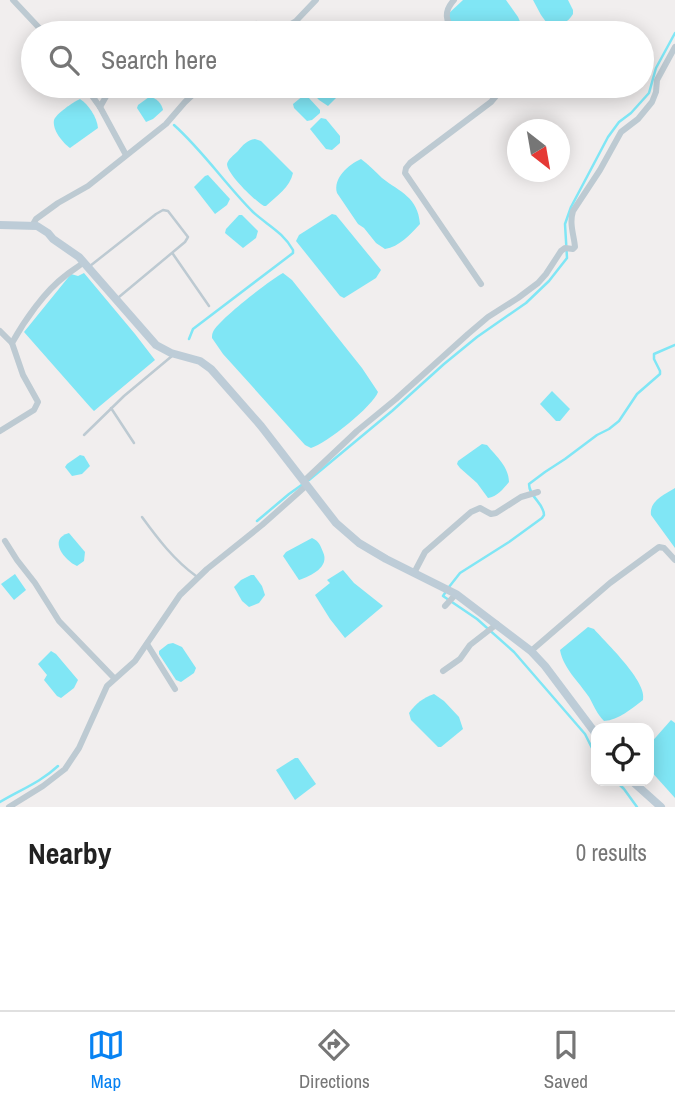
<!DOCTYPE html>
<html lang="en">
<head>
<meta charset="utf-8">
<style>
	:root { --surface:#fff; --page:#f2f2f2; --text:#222; --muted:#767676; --line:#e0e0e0; --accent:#0782f2 }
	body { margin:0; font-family:"Archivo Narrow",sans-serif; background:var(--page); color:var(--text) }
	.controls { position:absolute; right:21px; bottom:21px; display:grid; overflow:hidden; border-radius:14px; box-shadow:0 4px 18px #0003 }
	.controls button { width:63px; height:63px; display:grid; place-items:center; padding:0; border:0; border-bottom:2px solid var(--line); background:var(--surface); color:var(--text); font:35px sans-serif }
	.compass { position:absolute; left:507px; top:119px; width:63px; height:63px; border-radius:50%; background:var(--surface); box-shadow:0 4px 18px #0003; rotate:149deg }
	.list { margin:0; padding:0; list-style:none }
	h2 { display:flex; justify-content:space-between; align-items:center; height:91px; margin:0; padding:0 28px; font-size:30px }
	h2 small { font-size:23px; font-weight:400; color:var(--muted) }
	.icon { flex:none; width:38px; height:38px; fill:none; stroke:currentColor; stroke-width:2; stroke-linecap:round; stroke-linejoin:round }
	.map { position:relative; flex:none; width:675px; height:807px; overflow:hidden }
	.search { position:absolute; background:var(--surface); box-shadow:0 4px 18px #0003; left:21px; right:21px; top:21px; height:77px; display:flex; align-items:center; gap:18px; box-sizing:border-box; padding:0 24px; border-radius:38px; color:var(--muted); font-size:26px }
	.sheet { height:203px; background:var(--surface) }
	nav { display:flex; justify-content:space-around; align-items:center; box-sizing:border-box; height:98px; border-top:2px solid var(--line); background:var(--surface); font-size:19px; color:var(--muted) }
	nav a { display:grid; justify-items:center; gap:4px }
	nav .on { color:var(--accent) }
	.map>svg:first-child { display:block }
	.water { fill:#80e6f5 }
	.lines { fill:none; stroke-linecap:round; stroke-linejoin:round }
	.stream { stroke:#80e6f5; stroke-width:2.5 }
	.lane { stroke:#bdcad2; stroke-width:2.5 }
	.street { stroke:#bdcad2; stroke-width:6 }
	.secondary { stroke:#bdccd7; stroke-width:8 }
</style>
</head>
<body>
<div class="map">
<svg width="675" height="807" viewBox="0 0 675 807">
	<rect width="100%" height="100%" fill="#f1eeee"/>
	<g class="water">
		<polygon points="463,0 506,0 518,17 525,33 455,33 447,15"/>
		<path d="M533,0H568L573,10V14C568,23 559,26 549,26L541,15Z"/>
		<polygon points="306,86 337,86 341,93 328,106 319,100"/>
		<polygon points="304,95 308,97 320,110 320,113 312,120 307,121 294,108 293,104"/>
		<path d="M149,97C156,97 162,104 163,110L153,119L146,122L137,108L138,105Z"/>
		<path d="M80,99C88,104 97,117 98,128L70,148C63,143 52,130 54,120C56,114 73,102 80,99Z"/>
		<polygon points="321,118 326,119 340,136 340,143 332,150 326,149 310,129"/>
		<path d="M255,139L261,141L293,173C290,187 277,196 266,206H264C255,201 227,174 227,164C228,159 234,155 238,151C243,145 247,140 255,139Z"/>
		<path d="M361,159C369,165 375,171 382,178C400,192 418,197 420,224C411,234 399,247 385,249L376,243L364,228L358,224L337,193C333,178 348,165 361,159Z"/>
		<polygon points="208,175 230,199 227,205 215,214 194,187 205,176"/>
		<polygon points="332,214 336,215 381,270 376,278 344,298 340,296 296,241 299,235"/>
		<polygon points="239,215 242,215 258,231 256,238 243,248 225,233 226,229"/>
		<polygon points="84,273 135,334 155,360 94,411 91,408 24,332 71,274 78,276"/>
		<path d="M283,273L292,280L362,368L378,392C373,406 326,444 311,448L305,445L223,354L212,338C212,336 212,334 213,332C218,320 270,280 283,273Z"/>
		<polygon points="552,391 570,409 560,421 556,421 540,404"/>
		<path d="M482,444L487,445C496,456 509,467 509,482C503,489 497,497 488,498L477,483L460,468L457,464L458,461Z"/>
		<polygon points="80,455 84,456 90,466 82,474 72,476 65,467 67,464"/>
		<path d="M675,488V548L651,515C649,501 664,495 675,488Z"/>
		<path d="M69,533L85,552L84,561L77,566C65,561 47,539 69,533Z"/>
		<path d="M312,538C319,541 320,545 323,552C330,567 311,576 299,580L283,556L286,552Z"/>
		<polygon points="343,570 354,583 383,606 345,638 330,619 315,595 330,583 327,580"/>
		<polygon points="15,574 26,590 14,600 1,584"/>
		<polygon points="251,575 254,575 262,586 265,595 259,603 249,607 242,601 234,587 241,580"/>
		<path d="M588,627L594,629C606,643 648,682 643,700C631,709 619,720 604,721C597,714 594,706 589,697C579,682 563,668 560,650Z"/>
		<polygon points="173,643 182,647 196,668 194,673 181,682 176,680 159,654 159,651 168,644"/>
		<polygon points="51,651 56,654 78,680 74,688 61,698 57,696 44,680 47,675 38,664"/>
		<path d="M434,694L444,701L459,717L463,729L441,747H438L411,720L409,713C416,703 423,698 434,694Z"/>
		<polygon points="671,720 675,723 675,798 649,769 649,745"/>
		<polygon points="295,758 298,758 316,784 295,800 276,770"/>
	</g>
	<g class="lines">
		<g class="stream">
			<path d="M174,125C204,152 225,184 253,212C267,225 283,232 293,250V253L193,329L189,339"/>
			<polyline points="309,480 392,411 444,364 477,337 526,303 549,281 567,258 565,224 571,207 608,137 619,122 631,113 649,93 656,68 675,33"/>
			<polyline points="257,521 289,494 303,484"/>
			<path d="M449,587L460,573L509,542L542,518L544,515C544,503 529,497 529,484L545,472L565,459L597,435L609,429L619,421L637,394L660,374V371L654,359V354L675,345"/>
			<polyline points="445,593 443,596 477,619 514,652 585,734 596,756"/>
			<polyline points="616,781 624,789 637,807"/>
			<path d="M0,802C20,790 41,782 58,766"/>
		</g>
		<g class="lane">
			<polyline points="173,254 209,306"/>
			<polyline points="90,266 156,214 163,210 168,211 188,237 185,242 119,297"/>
			<polyline points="111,408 134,443"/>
			<polyline points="84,435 124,396 172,356"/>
			<path d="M142,517C158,539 174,560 196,576"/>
		</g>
		<g class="street">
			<polyline points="13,0 44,33"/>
			<polyline points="256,24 261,33"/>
			<polyline points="173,33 180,26"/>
			<polyline points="276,33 296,21 316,0"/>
			<path d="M454,33C446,21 443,12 454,0"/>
			<polyline points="85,86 100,107 126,155"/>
			<polyline points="100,107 108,93 118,86"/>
			<polyline points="32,226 36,219 58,203 88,186 166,124 185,102 202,86"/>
			<polyline points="481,284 405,173 406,168 410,163 491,102 496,96 495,86"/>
			<polyline points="0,331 12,343"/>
			<path d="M0,431L34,410L38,402L23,375L12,343C24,321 45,291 65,276C71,271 78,267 84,262"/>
			<path d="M304,481L357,431L396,399L468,334L488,317L518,298L538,283L546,274L561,251L565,248L573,249L575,247C574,235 569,224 573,211L600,170L621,132L638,119L652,102L656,92L657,80L675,47"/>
			<polyline points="5,541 17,560 35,583 59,621 114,678"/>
			<polyline points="414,573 425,552 471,512 480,508 491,514 496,513 521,497 538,492"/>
			<polyline points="445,606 456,594"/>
			<polyline points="147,644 175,689"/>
			<polyline points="531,651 610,583 659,547 664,548 675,560"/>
			<polyline points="443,671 460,659 470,645 497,624"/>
			<polyline points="9,807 43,786 65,769 79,748 107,686 135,661 180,595 207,569 262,525 307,485"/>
		</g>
		<g class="secondary">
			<polyline points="0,225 37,226 48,233 53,239 79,257 156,345 171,353 200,361 211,369 261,426 336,523 359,543 386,559 456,594 531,651 545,666 596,734"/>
			<polyline points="632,781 661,807"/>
		</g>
	</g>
</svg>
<div class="controls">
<button><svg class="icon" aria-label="locate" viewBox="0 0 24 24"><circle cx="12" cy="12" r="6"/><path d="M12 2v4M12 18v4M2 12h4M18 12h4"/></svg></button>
</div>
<svg class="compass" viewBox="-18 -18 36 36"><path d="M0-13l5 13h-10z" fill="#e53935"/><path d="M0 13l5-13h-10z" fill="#767676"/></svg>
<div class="search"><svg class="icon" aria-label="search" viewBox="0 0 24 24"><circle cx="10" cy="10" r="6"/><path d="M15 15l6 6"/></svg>Search here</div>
</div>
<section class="sheet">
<h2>Nearby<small>0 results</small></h2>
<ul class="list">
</ul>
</section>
<nav>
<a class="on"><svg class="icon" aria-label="map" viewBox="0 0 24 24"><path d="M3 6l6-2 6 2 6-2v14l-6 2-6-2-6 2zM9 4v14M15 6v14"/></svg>Map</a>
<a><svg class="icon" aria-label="directions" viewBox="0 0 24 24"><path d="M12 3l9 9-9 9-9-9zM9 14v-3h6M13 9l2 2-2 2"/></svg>Directions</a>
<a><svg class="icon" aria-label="saved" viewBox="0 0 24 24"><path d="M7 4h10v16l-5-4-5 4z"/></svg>Saved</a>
</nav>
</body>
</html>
